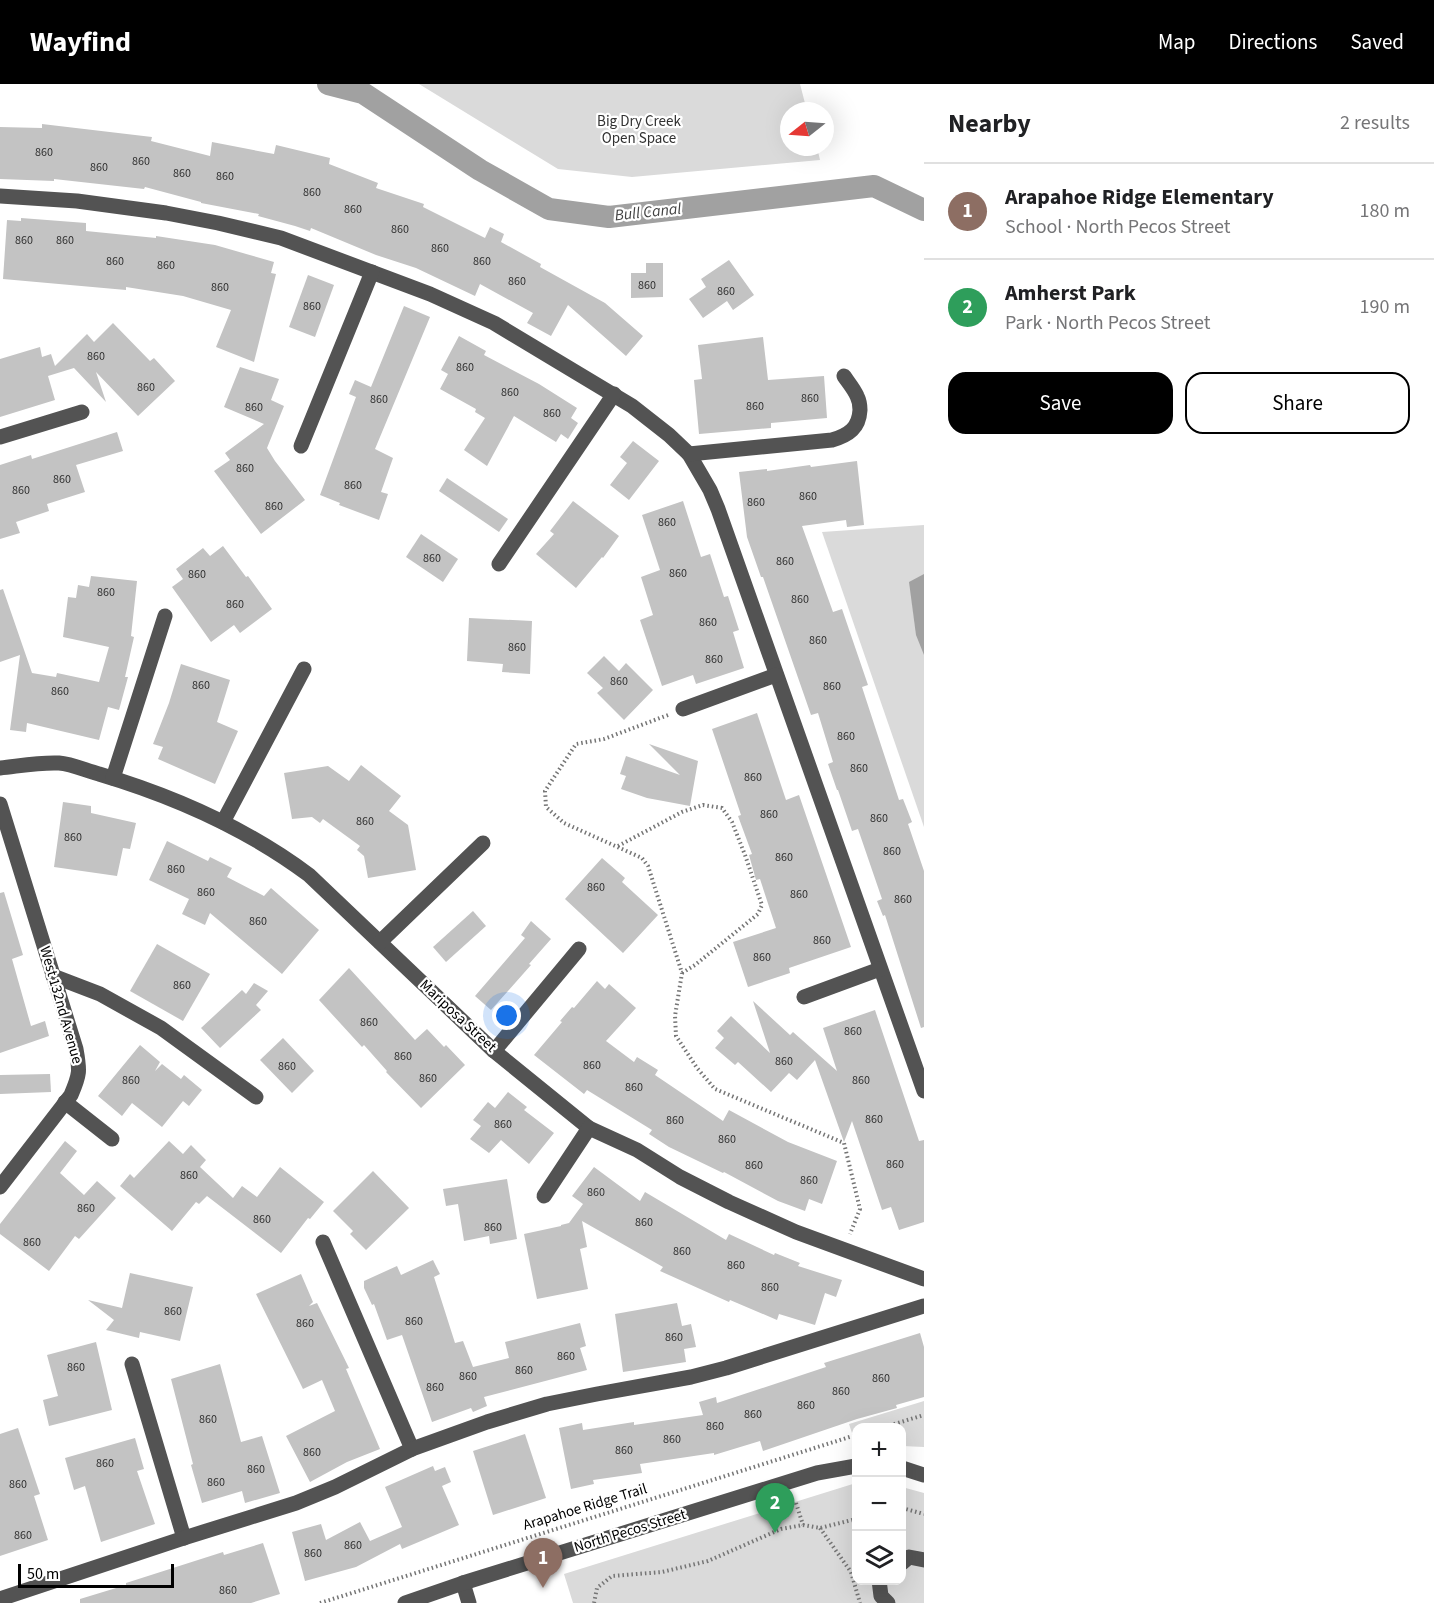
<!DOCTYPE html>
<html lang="en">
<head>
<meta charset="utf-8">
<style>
	:root { --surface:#fff; --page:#f6f6f6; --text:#202124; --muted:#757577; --line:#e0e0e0; --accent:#000 }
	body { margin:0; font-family:"Source Sans 3",sans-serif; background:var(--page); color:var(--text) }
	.controls { position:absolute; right:18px; bottom:18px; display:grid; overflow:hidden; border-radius:12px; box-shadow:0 6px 24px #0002 }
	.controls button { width:54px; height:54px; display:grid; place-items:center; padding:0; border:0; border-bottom:2px solid var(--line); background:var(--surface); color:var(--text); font:30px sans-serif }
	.compass { position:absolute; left:780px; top:18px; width:54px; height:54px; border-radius:50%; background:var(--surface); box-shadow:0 6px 24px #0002; rotate:253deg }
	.scale { position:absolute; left:18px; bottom:15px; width:156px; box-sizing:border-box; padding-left:6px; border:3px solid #000; border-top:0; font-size:16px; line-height:21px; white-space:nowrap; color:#000; -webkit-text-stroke:4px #fff; paint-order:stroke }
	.you { position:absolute; left:507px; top:932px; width:21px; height:21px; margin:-15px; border:4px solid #fff; border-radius:50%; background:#1a73e8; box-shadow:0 0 0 9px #1a73e833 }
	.badge { display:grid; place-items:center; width:39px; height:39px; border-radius:50%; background:var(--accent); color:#fff; font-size:20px; font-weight:700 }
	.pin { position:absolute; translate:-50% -50px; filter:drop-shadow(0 2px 3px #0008) }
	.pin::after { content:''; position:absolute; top:32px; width:21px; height:18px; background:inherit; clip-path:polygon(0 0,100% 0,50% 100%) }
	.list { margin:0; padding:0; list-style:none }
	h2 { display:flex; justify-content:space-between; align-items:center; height:78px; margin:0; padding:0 24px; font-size:26px }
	h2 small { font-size:20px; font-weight:400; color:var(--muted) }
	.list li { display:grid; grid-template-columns:39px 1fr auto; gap:18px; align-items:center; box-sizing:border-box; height:96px; padding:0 24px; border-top:2px solid var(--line) }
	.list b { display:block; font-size:22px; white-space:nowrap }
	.list p { margin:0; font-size:20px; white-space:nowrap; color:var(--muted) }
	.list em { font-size:20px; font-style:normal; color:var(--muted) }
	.actions { display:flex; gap:12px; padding:18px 24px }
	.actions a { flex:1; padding:14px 0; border:2px solid var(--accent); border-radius:18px; text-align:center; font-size:21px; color:var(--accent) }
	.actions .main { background:var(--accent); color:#fff }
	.icon { flex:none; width:33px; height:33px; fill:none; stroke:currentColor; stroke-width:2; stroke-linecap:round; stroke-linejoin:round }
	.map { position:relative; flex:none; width:924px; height:1519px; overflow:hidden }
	header { display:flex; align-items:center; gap:36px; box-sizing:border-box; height:84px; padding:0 30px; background:var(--accent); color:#fff }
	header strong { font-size:28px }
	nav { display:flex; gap:33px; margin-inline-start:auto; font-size:21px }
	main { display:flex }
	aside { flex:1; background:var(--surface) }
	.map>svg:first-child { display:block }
	.green { fill:#dadada }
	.water { fill:#a1a1a1 }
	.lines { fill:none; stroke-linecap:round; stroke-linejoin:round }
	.canal { stroke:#a1a1a1; stroke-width:22 }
	.building { fill:#c3c3c3 }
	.path { stroke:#757575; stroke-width:4; stroke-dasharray:1.5 3; stroke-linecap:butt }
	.minor { stroke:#535353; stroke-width:15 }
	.labels { text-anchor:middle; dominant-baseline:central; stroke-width:4.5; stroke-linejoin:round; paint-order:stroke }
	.number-label { font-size:12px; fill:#313131 }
	.park-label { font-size:15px; fill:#313131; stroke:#fff }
	.street-label { font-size:15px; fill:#000; stroke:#fff }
	.water-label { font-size:16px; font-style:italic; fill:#424242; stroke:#fff }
</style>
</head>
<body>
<header>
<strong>Wayfind</strong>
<nav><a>Map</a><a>Directions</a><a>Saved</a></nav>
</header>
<main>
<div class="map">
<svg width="924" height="1519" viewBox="0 0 924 1519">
	<rect width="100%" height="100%" fill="#fff"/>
	<g class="green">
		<polygon points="419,0 800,0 807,27 789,27 789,63 817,63 820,76 632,93 558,85"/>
		<polygon points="924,441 924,743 822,448"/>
		<polygon points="924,1317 924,1363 902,1362 902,1344 856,1344 856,1361 849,1340"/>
		<polygon points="856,1399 856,1496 902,1496 902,1403 924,1409 924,1519 573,1519 564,1490"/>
	</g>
	<polygon class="water" points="924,490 924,571 916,551 909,498"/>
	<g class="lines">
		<polyline class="canal" points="328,0 363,9 480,86 549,125 609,133 874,102 924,126"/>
	</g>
	<g class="building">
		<polygon points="42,40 152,53 151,57 210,72 212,58 274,70 276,61 330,74 329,80 378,99 376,104 424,120 423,123 485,154 490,143 504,150 501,158 541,180 540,183 605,219 643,252 626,272 568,221 551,252 527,239 533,229 480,200 475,212 416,184 376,171 311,144 310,147 295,142 258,132 259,130 201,119 201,118 145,103 144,105 54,95 54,97 0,95 0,43 42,44"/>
		<polygon points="21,134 86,139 86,147 156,154 156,152 215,161 274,178 271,189 276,190 254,278 216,263 231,226 183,212 126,203 126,206 3,195 7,136 21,137"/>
		<polygon points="729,176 754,211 733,226 727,217 703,234 689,215 706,203 701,195"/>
		<polygon points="646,179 663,179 663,213 631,214 631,189 646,189"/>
		<polygon points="308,191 334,201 315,253 289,243"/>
		<polygon points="404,222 430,233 375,365 393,374 381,408 388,410 379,436 339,421 340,419 320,411 356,313 349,310 355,296 371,303"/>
		<polygon points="113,239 150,277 154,274 175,297 138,332 96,288 106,318 74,284 48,292 55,316 0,333 0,275 40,263 42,273 51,270 55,282 87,250 94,258"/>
		<polygon points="459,252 486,267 484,271 539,300 577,324 571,334 578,339 568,355 561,350 556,358 514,332 487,382 464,366 485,334 475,328 476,325 440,305 448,290 441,286"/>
		<polygon points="763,253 768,296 824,292 827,334 771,339 771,344 699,350 694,296 702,295 698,261"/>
		<polygon points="240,283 279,295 271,316 284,322 267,364 275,377 305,416 261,450 214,387 230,376 225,369 264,340 224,323"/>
		<polygon points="117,348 123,367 76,381 85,408 47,420 49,427 16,438 20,449 0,455 0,381 31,371 32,375"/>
		<polygon points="633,357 659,377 629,416 610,401 627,379 620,373"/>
		<polygon points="857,377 864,441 847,443 846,436 802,442 833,528 842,525 868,601 862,603 877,649 899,716 903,715 912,738 908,740 924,787 924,943 921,944 885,831 883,832 877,817 882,815 858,745 852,747 838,706 837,706 828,680 833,678 818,629 811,631 763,493 761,493 747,453 739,388 767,385 767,387 810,381 811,383"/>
		<polygon points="447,394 508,435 499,448 439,407"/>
		<polygon points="573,417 619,452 603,474 602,473 576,504 536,470 554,450 550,447"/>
		<polygon points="683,417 701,473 710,470 724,513 728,512 739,546 733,548 744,584 696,600 693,591 662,602 640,536 653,531 641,493 660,486 642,431"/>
		<polygon points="421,450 458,475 443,498 406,473"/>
		<polygon points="223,462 246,493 248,492 272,525 240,549 234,541 211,558 172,503 183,495 176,485 203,464 210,472"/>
		<polygon points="91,492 137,497 131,552 134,553 125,593 128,593 119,626 108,623 99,656 27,639 26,648 10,646 20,571 0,578 0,506 3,505 32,589 56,593 57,589 99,598 109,563 63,553 68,513 76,514 78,501 89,503"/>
		<polygon points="469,534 532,537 530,590 502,588 503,580 467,577"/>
		<polygon points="604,572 619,587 626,579 653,606 624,636 597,609 603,604 587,589"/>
		<polygon points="181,580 230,596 217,638 238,647 215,700 158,675 163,663 153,660 169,619"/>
		<polygon points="757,629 786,716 799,711 851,863 789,884 790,889 748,903 733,858 776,844 760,795 756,796 749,771 752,770 738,732 741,731 712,645"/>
		<polygon points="649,660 698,677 690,722 647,714 621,705 626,692 620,690 626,672 680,691"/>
		<polygon points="361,681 401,712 389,727 408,741 416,786 368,794 364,772 357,766 360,762 323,735 320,739 312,733 292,735 284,689 328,682 349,697"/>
		<polygon points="63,718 91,722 91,729 136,739 130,765 123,764 117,792 54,783"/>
		<polygon points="167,757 208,777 210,773 232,784 227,793 264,812 271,804 319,846 282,890 210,829 205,841 182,830 189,815 149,796"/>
		<polygon points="602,774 625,794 622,798 658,831 623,869 565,815"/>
		<polygon points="4,808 23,871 12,875 31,942 45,937 49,952 0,969 0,809"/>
		<polygon points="473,827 486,842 446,878 433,863"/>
		<polygon points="531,837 551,855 529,880 531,881 491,926 475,912 525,854 521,851"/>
		<polygon points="157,860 210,890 183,937 130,907"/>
		<polygon points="349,884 415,956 427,945 444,963 446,961 465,981 421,1024 386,988 387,987 364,961 362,963 319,916"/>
		<polygon points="597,897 605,905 609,900 636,924 606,957 634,978 637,973 658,986 655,991 723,1037 729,1026 788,1058 837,1077 822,1120 809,1115 805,1127 778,1117 724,1088 723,1089 669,1063 649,1050 652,1046 587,1006 584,1010 534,971 562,938 560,937 572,923 574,924"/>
		<polygon points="254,899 268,907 256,921 261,926 220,964 201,944 242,906 246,910"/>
		<polygon points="753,917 790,951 793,948 837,987 823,944 875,926 919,1057 924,1056 924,1138 899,1146 891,1123 882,1126 852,1037 844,1058 815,976 797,996 789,989 771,1008 738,978 735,981 715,964 724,954 717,947 731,932 770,969"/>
		<polygon points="283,954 314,987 292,1009 260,976"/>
		<polygon points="140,961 160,978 155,987 162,980 181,995 184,991 202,1006 189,1022 183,1017 162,1043 132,1019 122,1032 98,1012"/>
		<polygon points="50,990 51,1008 0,1010 0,991"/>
		<polygon points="508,1008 527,1023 524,1026 554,1049 529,1080 501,1056 489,1069 470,1055 481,1042 473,1036 488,1018 495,1024"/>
		<polygon points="65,1057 77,1067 60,1089 84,1111 97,1097 116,1114 79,1155 75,1152 49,1187 0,1150 0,1140"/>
		<polygon points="169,1057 183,1070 191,1061 206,1076 200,1083 233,1114 242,1102 257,1113 280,1083 324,1118 310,1135 308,1134 281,1169 207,1112 199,1120 196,1118 172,1147 120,1102 130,1090 134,1094"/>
		<polygon points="594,1083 640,1117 645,1108 726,1156 729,1150 774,1171 775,1169 800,1179 798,1182 842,1196 836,1213 825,1209 815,1241 779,1230 777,1236 730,1216 729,1218 660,1187 663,1183 582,1137 587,1163 580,1165 588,1205 537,1215 524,1150 561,1142 561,1141 569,1139 583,1120 572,1112"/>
		<polygon points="373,1087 409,1124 366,1166 350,1150 353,1147 333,1127"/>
		<polygon points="507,1095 517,1155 490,1160 489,1152 464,1157 458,1120 446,1122 443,1105"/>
		<polygon points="433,1176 440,1190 434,1193 455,1259 463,1257 473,1283 509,1274 505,1258 580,1239 586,1262 580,1264 587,1286 484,1313 487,1322 473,1328 471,1324 432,1338 402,1251 387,1256 374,1220 372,1221 364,1204 364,1197 397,1182 401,1191"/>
		<polygon points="130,1189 193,1203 180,1257 140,1248 139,1254 106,1246 114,1236 88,1216 122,1224"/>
		<polygon points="301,1190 313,1218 309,1222 317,1219 349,1284 346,1285 380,1365 347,1378 310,1398 286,1352 335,1327 322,1296 303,1305 256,1210"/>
		<polygon points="677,1219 682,1242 691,1240 696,1263 684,1265 686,1278 623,1288 615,1230"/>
		<polygon points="920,1249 924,1263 924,1313 896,1321 897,1324 857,1335 763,1367 760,1357 714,1371 714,1369 640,1380 642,1389 593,1396 594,1400 571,1405 559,1344 582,1339 583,1346 634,1338 634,1341 703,1331 699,1318 716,1313 717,1319 826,1283 824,1279"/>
		<polygon points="96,1258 112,1326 49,1342 43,1316 58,1312 47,1271"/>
		<polygon points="220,1280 241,1358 262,1352 280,1409 245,1419 242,1407 202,1419 191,1381 193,1380 171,1295"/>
		<polygon points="18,1344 40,1410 34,1412 48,1456 0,1472 0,1350"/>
		<polygon points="525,1350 546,1414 493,1431 473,1367"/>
		<polygon points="135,1354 144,1385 137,1387 155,1440 101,1458 85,1402 74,1406 65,1374"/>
		<polygon points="433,1382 435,1387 445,1383 451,1398 442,1402 459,1441 402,1465 400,1460 356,1483 305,1497 292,1448 321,1440 326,1456 360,1438 370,1457 402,1443 385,1403"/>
		<polygon points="263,1459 280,1510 251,1519 80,1519 80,1515 126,1501 126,1499 223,1468 224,1471"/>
	</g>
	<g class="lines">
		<g class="path">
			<polyline points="668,631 604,655 576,660 545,707 546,723 564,739 642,774 648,782 682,889 675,932 676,952 697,984 715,1005 844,1059 860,1125 850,1150"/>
			<polyline points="618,762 682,728 703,721 722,724 732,738 745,771 762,821 758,830 695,881 682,889"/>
			<polyline points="881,1344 924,1331"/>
			<polyline points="796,1419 803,1441"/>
			<polyline points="902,1424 924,1430"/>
			<polyline points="820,1444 851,1488 860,1519"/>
			<polyline points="320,1519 856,1351"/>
			<polyline points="594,1519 597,1504 612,1492 662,1488 708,1477 781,1445 803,1441 820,1444 856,1435"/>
		</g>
		<g class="minor">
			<polyline points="0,112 77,117 166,129 218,139 281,154 430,210 494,239 632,322 669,351 689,370 710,406 718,425 924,1007"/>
			<polyline points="0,353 82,328"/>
			<polyline points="301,362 372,188"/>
			<path d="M689,370L832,356C849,351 859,344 860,326C860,321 859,316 857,312C854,305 848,298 844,292"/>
			<polyline points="499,480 614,310"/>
			<polyline points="683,625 776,591"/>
			<path d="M0,684C19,682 40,678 59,679C72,680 87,687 99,690C173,712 246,744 309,791L494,967L589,1044L637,1066L680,1093L729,1118L796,1148L924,1195"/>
			<polyline points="113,694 165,532"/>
			<path d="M0,720L76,965C80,987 80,990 71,1011L0,1103"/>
			<polyline points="223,738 304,585"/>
			<polyline points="380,858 483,759"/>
			<polyline points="53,892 100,910 161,944 256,1013"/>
			<polyline points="804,913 880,885"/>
			<polyline points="494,967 579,865"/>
			<polyline points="65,1018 112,1055"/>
			<polyline points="544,1112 589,1044"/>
			<polyline points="323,1158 412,1365"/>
			<polyline points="132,1280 184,1454"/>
			<polyline points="902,1384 924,1391"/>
			<polyline points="902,1479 909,1473 924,1476"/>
			<polyline points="879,1496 881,1512 888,1519"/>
			<polyline points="463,1499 469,1519"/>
			<polyline points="0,1515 184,1454 296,1419 335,1403 412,1365 487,1338 547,1320 597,1310 691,1293 726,1284 924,1222"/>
			<polyline points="405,1519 463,1499 817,1389 856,1382"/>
		</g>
	</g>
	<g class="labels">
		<g class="number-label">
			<text x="44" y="68">860</text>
			<text x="141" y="77">860</text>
			<text x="99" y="83">860</text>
			<text x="182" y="89">860</text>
			<text x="225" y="92">860</text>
			<text x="312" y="108">860</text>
			<text x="353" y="125">860</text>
			<text x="400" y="145">860</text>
			<text x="24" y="156">860</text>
			<text x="65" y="156">860</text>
			<text x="440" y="164">860</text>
			<text x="115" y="177">860</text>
			<text x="482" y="177">860</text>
			<text x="166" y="181">860</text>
			<text x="517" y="197">860</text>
			<text x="647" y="201">860</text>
			<text x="220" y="203">860</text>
			<text x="726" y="207">860</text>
			<text x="312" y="222">860</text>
			<text x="96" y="272">860</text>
			<text x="465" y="283">860</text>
			<text x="146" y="303">860</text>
			<text x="510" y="308">860</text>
			<text x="810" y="314">860</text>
			<text x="379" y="315">860</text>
			<text x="755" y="322">860</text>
			<text x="254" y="323">860</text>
			<text x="552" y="329">860</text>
			<text x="245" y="384">860</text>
			<text x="62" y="395">860</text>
			<text x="353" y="401">860</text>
			<text x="21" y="406">860</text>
			<text x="808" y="412">860</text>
			<text x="756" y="418">860</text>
			<text x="274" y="422">860</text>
			<text x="667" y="438">860</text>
			<text x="432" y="474">860</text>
			<text x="785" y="477">860</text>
			<text x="678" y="489">860</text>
			<text x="197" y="490">860</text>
			<text x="106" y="508">860</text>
			<text x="800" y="515">860</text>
			<text x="235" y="520">860</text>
			<text x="708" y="538">860</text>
			<text x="818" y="556">860</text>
			<text x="517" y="563">860</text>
			<text x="714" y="575">860</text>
			<text x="619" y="597">860</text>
			<text x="201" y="601">860</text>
			<text x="832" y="602">860</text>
			<text x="60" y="607">860</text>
			<text x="846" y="652">860</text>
			<text x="859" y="684">860</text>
			<text x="753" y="693">860</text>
			<text x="769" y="730">860</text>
			<text x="879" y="734">860</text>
			<text x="365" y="737">860</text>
			<text x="73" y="753">860</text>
			<text x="892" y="767">860</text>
			<text x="784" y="773">860</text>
			<text x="176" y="785">860</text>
			<text x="596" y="803">860</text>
			<text x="206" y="808">860</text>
			<text x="799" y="810">860</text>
			<text x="903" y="815">860</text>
			<text x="258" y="837">860</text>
			<text x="822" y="856">860</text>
			<text x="762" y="873">860</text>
			<text x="182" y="901">860</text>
			<text x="369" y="938">860</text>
			<text x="853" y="947">860</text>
			<text x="403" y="972">860</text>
			<text x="784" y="977">860</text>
			<text x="592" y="981">860</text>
			<text x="287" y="982">860</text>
			<text x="428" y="994">860</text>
			<text x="131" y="996">860</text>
			<text x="861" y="996">860</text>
			<text x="634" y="1003">860</text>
			<text x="874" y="1035">860</text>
			<text x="675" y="1036">860</text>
			<text x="503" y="1040">860</text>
			<text x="727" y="1055">860</text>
			<text x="895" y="1080">860</text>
			<text x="754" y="1081">860</text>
			<text x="189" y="1091">860</text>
			<text x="809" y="1096">860</text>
			<text x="596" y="1108">860</text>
			<text x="86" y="1124">860</text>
			<text x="262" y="1135">860</text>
			<text x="644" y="1138">860</text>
			<text x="493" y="1143">860</text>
			<text x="32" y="1158">860</text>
			<text x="682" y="1167">860</text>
			<text x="736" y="1181">860</text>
			<text x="770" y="1203">860</text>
			<text x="173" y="1227">860</text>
			<text x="414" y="1237">860</text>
			<text x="305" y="1239">860</text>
			<text x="674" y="1253">860</text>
			<text x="566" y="1272">860</text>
			<text x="76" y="1283">860</text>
			<text x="524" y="1286">860</text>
			<text x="468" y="1292">860</text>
			<text x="881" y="1294">860</text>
			<text x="435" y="1303">860</text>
			<text x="841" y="1307">860</text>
			<text x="806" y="1321">860</text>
			<text x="753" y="1330">860</text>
			<text x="208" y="1335">860</text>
			<text x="715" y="1342">860</text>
			<text x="672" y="1355">860</text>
			<text x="624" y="1366">860</text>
			<text x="312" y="1368">860</text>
			<text x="105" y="1379">860</text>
			<text x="256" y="1385">860</text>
			<text x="216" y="1398">860</text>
			<text x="18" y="1400">860</text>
			<text x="23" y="1451">860</text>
			<text x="353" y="1461">860</text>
			<text x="313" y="1469">860</text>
			<text x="228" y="1506">860</text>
		</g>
		<g class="park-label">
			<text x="639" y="37">Big Dry Creek<tspan x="639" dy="17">Open Space</tspan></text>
		</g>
		<g class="street-label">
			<text transform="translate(61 921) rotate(74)">West 132nd Avenue</text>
			<text transform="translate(458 932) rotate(43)">Mariposa Street</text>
			<text transform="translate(585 1423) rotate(-17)">Arapahoe Ridge Trail</text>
			<text transform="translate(630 1447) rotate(-17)">North Pecos Street</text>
		</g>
		<g class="water-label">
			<text transform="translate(648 128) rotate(-6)">Bull Canal</text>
		</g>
	</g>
</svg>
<div class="controls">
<button>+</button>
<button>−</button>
<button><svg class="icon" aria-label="layers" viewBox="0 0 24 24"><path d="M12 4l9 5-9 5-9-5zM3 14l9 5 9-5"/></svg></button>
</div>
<svg class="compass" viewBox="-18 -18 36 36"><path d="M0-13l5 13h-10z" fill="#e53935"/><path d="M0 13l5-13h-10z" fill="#757577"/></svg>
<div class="scale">50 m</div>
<div class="you"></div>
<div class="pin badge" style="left:543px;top:1504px;background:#8d6e63">1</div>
<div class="pin badge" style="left:775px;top:1449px;background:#2e9e5b">2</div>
</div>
<aside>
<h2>Nearby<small>2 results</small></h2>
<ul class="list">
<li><span class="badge" style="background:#8d6e63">1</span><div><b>Arapahoe Ridge Elementary</b><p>School · North Pecos Street</p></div><em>180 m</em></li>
<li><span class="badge" style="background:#2e9e5b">2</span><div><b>Amherst Park</b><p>Park · North Pecos Street</p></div><em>190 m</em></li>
</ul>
<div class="actions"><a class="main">Save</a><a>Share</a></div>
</aside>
</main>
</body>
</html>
